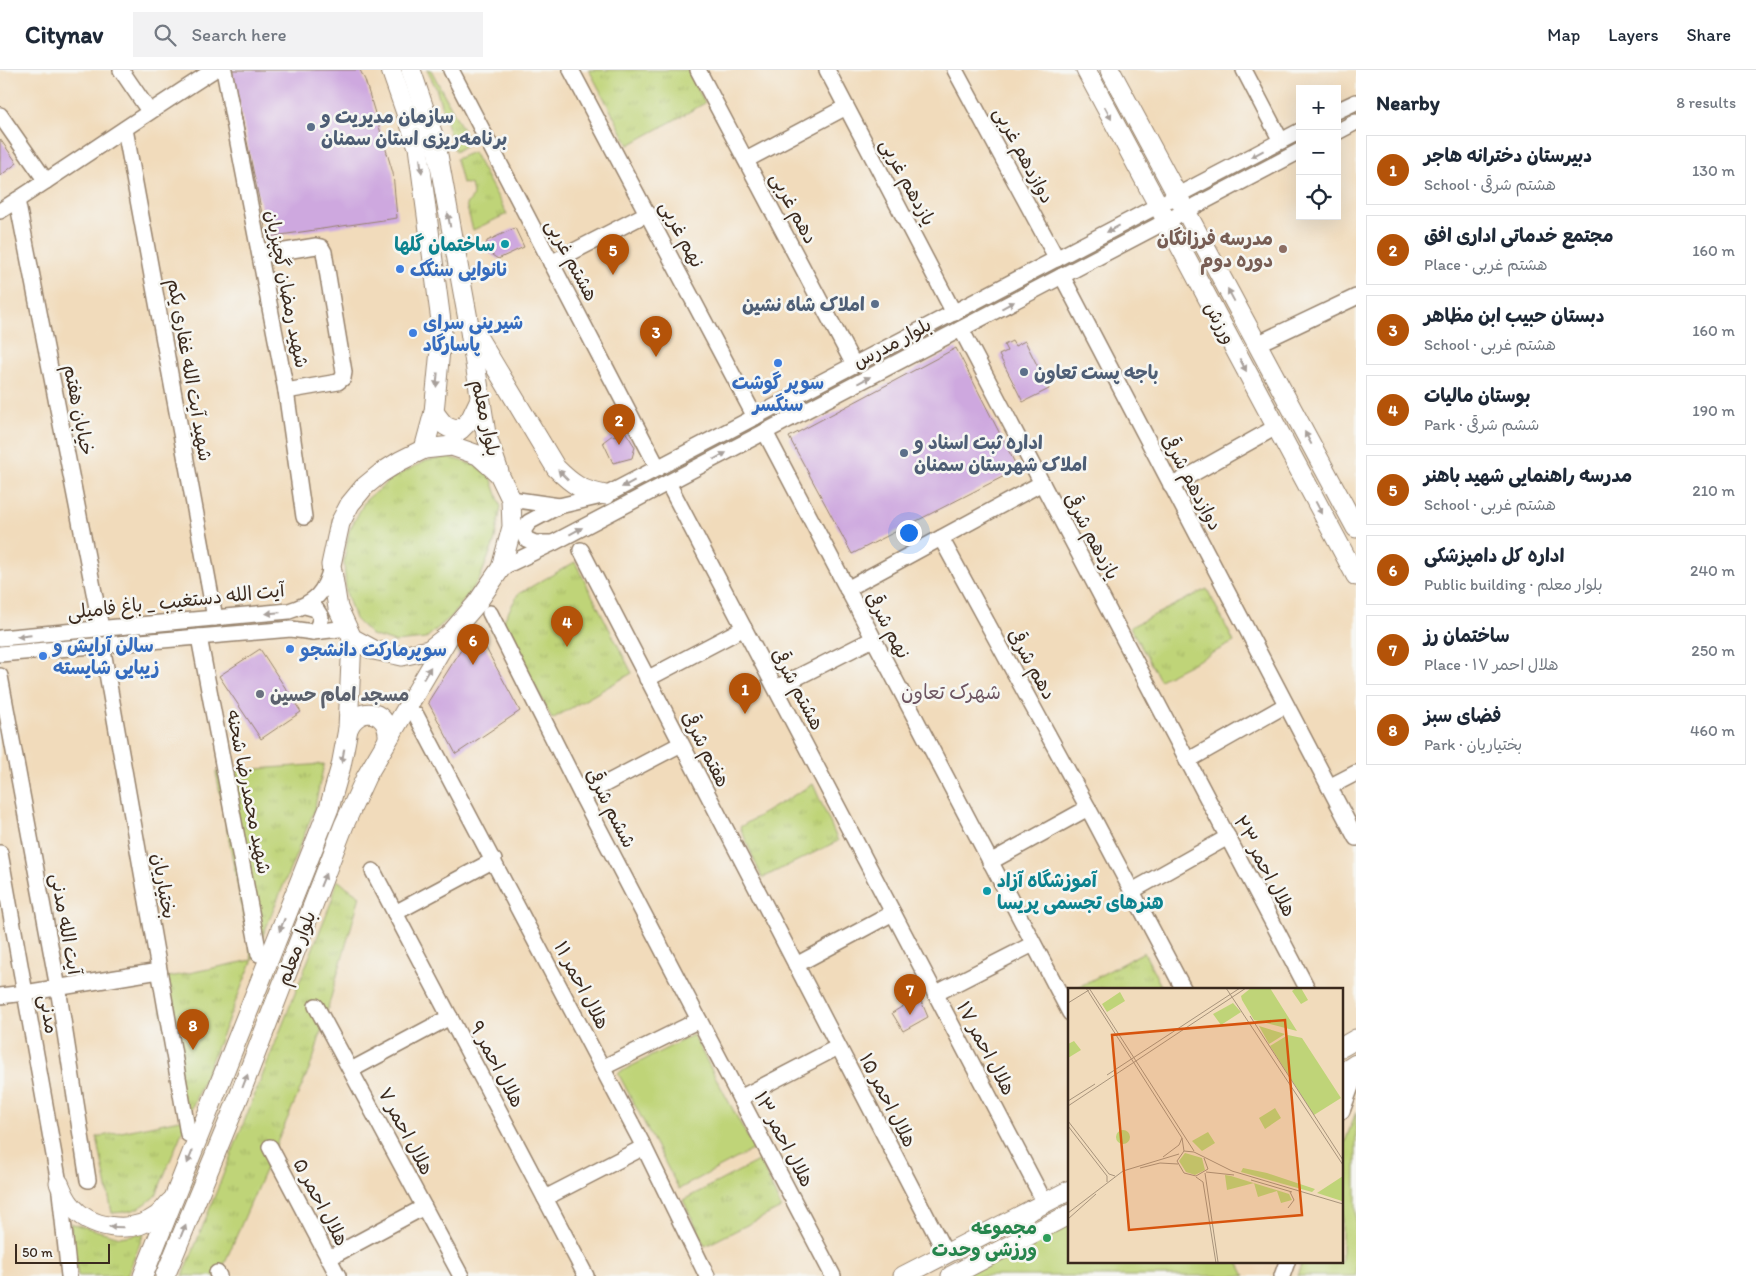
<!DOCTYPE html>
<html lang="en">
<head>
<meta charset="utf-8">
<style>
	:root { --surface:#fff; --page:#f2f2f3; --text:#1f2937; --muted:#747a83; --line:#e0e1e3; --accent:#b45309 }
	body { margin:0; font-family:Itim,"Playpen Sans Arabic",sans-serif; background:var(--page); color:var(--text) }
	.controls { position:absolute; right:15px; top:15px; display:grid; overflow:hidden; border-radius:0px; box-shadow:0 5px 20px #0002 }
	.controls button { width:45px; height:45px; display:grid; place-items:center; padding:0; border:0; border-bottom:1px solid var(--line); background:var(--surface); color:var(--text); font:25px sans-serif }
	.scale { position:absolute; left:15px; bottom:12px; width:95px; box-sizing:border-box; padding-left:5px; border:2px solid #3b2a1e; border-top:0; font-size:14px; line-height:18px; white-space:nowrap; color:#3b2a1e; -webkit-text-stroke:4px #f6f6f2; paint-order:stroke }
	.you { position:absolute; left:908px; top:462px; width:18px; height:18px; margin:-12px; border:4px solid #fff; border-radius:50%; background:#1a73e8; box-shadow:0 0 0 8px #1a73e833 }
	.badge { display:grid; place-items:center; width:32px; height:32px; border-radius:50%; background:var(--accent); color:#fff; font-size:16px; font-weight:700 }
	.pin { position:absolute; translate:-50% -41px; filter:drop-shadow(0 1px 2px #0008) }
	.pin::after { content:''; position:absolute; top:26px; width:18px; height:15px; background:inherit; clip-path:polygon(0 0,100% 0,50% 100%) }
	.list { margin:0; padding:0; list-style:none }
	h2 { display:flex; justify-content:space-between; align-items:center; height:65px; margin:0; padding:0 20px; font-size:21px }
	h2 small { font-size:16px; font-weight:400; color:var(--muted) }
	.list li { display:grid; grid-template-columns:32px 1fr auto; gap:15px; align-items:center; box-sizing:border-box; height:70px; margin:0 10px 10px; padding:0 10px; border:1px solid var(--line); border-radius:0px }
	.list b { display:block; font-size:19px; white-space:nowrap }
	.list p { margin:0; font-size:16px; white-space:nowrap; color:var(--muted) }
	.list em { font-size:16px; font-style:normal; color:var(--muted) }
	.icon { flex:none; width:28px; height:28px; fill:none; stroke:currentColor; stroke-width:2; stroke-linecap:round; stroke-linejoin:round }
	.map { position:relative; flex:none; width:1356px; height:1206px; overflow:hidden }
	header { display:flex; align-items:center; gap:30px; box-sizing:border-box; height:70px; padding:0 25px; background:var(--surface); border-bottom:1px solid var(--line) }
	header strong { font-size:24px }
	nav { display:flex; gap:28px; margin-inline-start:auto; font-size:18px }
	.search { width:350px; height:45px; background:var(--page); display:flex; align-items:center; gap:12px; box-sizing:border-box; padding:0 18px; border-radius:0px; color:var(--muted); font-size:19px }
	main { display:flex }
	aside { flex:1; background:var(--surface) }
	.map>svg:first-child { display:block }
	.grass { fill:url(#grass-tufts); stroke:#7d7f4b }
	.garden { fill:#bfd478; stroke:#7d7f4b }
	.building { fill:#cea8df }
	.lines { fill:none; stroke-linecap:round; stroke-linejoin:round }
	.minor-casing { stroke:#96826c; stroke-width:18 }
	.major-casing { stroke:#96826c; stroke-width:21 }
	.minor { stroke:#fff; stroke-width:15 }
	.major { stroke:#fff; stroke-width:19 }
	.oneway { fill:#a79f9a }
	.service-dot { fill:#5c6f8a; stroke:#f6f6f2; stroke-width:2 }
	.culture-dot { fill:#0f9aa8; stroke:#f6f6f2; stroke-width:2 }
	.education-dot { fill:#8d6e63; stroke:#f6f6f2; stroke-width:2 }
	.shop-dot { fill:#3f7fe0; stroke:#f6f6f2; stroke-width:2 }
	.worship-dot { fill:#6b7280; stroke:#f6f6f2; stroke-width:2 }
	.leisure-dot { fill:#2e9e5b; stroke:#f6f6f2; stroke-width:2 }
	.labels { text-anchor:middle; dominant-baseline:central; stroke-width:5; stroke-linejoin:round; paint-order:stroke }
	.service-label { font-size:19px; font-weight:bold; fill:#4e5e75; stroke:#f6f6f2; text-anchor:start }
	.street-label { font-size:19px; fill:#3b2a1e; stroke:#f6f6f2 }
	.education-label { font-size:19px; font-weight:bold; fill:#785e54; stroke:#f6f6f2; text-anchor:end }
	.culture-label { font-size:19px; font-weight:bold; fill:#0d838f; stroke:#f6f6f2; text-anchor:end }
	.shop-label { font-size:19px; font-weight:bold; fill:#366cbe; stroke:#f6f6f2; text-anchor:start }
	.worship-label { font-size:19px; font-weight:bold; fill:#5b616d; stroke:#f6f6f2; text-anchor:start }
	.leisure-label { font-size:19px; font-weight:bold; fill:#27864d; stroke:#f6f6f2; text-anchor:end }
	.neighbourhood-label { font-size:20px; fill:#6e5662; stroke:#f6f6f2 }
	.inset-road { fill:none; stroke:#a8947c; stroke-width:1 }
	.view { fill:#d7540e; fill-opacity:0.15; stroke:#d7540e; stroke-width:2.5 }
	.inset-edge { fill:none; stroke:#3b2a1e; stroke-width:2.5 }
</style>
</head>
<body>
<header>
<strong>Citynav</strong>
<div class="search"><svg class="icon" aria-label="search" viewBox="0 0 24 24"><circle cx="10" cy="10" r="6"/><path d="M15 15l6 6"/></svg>Search here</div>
<nav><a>Map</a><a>Layers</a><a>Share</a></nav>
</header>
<main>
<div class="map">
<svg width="1356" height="1206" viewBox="0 0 1356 1206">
	<defs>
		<pattern id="grass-tufts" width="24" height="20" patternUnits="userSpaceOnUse" patternTransform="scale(1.25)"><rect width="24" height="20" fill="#bfd478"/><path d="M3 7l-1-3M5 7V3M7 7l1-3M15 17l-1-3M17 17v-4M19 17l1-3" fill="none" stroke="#a5b667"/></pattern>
	</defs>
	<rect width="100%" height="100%" fill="#f6f6f2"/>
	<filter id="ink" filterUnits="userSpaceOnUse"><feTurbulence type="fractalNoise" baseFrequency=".02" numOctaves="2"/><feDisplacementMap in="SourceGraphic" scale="10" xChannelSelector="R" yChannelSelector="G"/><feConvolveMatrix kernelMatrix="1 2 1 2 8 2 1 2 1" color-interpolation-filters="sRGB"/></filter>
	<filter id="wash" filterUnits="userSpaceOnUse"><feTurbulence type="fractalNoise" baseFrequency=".0096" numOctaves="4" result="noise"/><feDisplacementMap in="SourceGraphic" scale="20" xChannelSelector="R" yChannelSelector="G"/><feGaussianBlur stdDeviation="1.12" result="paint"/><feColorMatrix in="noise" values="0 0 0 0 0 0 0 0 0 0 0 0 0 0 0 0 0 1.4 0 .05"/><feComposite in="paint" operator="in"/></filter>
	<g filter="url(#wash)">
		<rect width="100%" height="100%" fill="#f1dbbb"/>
		<g class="grass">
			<polygon points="427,0 431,0 470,73 455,82 436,18"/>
			<polygon points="589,0 688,0 705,33 629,75"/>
			<path d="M473,82L507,144L473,160L466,134C474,128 474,124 471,115L462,113L456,89Z"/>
			<polygon points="448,387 474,395 491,407 501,437 494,473 480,508 453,545 425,569 395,572 371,565 355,549 346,522 344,491 349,461 365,431 392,408 426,391"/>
			<polygon points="575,492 632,603 552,649 503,552 518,524"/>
			<polygon points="1207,519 1234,572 1160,610 1130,557"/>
			<path d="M324,694L314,741L156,1125C141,1139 133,1142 112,1143L97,1067L184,1049L155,910L252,890L216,702Z"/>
			<polygon points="813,714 838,771 762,808 740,757"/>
			<polygon points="337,810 360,826 313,990 219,1206 183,1206 332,830"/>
			<polygon points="1144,882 1163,920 1073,920"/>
			<polygon points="760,1090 781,1138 705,1176 683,1130"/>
			<polygon points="70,1153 120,1167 144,1163 127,1206 78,1206"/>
		</g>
		<g class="garden">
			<polygon points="693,965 754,1079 679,1119 618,1003"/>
			<polygon points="1356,1042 1356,1206 1297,1206 1302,1192 1342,1192 1342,1080"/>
			<polygon points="1070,1144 1070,1192 1238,1192 1245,1206 951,1206"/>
		</g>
		<g id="blocks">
			<g class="building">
				<polygon points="232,0 360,0 365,10 393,103 397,148 267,167"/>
				<polygon points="0,69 17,93 0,106"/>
				<polygon points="515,158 524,177 498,189 486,181 487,171"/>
				<polygon points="1012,271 1015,276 1025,271 1049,319 1023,332 999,285 1007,281 1004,275"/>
				<polygon points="956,278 1018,399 852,484 789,367"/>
				<polygon points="625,361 635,377 632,388 613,393 603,372 611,366 617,365"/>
				<polygon points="475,558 520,641 456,684 428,632"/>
				<polygon points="260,579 301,642 261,669 219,606"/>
				<polygon points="919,926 928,947 903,961 892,943"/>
			</g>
		</g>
	</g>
	<g filter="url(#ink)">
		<use href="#blocks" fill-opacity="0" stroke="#96826c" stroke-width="1"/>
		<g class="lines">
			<g class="minor-casing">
				<g id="minor">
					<polyline points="121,0 149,41"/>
					<polyline points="224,0 286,321 304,447"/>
					<polyline points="451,0 658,398"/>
					<polyline points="571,0 755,347"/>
					<polyline points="698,0 854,295"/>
					<polyline points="827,0 954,243"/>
					<polyline points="955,0 1057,189"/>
					<polyline points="1244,0 1281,71"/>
					<polyline points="1337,41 1356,32"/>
					<polyline points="0,45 46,111"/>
					<polyline points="125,59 215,548"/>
					<polyline points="1337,62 1356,52"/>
					<polyline points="746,90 846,37"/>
					<polyline points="17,130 101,558"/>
					<path d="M0,141C72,95 142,46 214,0"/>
					<polyline points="261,185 316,176 321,177 324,182 344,302 343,308 338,312 286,321"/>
					<polyline points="551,193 648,143"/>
					<polyline points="1062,206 1356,768"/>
					<polyline points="961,259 1308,920"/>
					<polyline points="1257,274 1356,227"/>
					<polyline points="765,362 1070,943"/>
					<polyline points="668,413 1045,1133"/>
					<polyline points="1171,416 1276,357"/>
					<polyline points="511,429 559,436 606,425 1300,61"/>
					<polyline points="941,468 1088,738 1184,920"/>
					<polyline points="550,473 535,473 526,469 523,461 529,452 559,436"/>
					<polyline points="581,480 946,1184"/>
					<polyline points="501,498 553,473 1300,81"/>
					<polyline points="847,519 1042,413"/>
					<polyline points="305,536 316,539 321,547 318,556 313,562"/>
					<polyline points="490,543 582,726 833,1206"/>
					<polyline points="199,567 259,884"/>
					<path d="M0,568L289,541C315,533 325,523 331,497"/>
					<polyline points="102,575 188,1064"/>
					<polyline points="0,584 291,559 313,562 348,558"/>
					<polyline points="0,606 58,918 88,1110"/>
					<polyline points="647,609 744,558"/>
					<polyline points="776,618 873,569"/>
					<polyline points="416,645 644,1077 707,1206"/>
					<polyline points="1187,691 1286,635"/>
					<polyline points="1329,717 1356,703"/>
					<polyline points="582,726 681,674"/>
					<polyline points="0,783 59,1113 69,1206"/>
					<polyline points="990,792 1088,738"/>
					<polyline points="373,801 586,1206"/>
					<polyline points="1132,821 1228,767"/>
					<polyline points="395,843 494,790"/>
					<polyline points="796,895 893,843"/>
					<polyline points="935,924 1033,874"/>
					<polyline points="0,926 25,923 159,901"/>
					<polyline points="316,936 461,1206"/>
					<polyline points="602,998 699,950"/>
					<polyline points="351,1000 450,947"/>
					<polyline points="740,1028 838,977"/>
					<polyline points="1342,1041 1356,1003"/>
					<polyline points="270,1077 338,1206"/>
					<polyline points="545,1128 644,1077"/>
					<polyline points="329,1188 424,1137"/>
					<polyline points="217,1203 219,1206"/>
					<polyline points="1282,1206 1287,1192"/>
				</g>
			</g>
			<g class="major-casing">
				<g id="major">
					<polyline points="391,0 418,77 442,259 434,342 424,379"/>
					<polyline points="411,0 436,74 469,255 486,364 499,402"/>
					<polyline points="1086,0 1356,506"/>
					<polyline points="1110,0 1356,458"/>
					<path d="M475,263L556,398C573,415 582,421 606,425"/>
					<path d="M434,342C443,354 445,359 460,360L470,350L480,329"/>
					<path d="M348,659C360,633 390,641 388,669"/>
					<polyline points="1342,977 1356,969"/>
					<polyline points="1342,1003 1356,994"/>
					<path d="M59,1113C62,1120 65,1128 70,1134C89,1159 131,1165 157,1146C162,1142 166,1137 170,1132"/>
					<polyline points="143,1206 329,738 341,696 348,659 352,568"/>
					<polyline points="165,1206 240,1024 344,755 366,707 451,563 477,533 501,498 512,457 511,429 499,404 478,385 452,376 424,379 400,391 381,403 364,417 350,434 340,453 331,495 338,538 352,568 374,580 402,586 429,580 451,563"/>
					<polyline points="903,1206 1070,1120"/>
					<polyline points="951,1206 1070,1144"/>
				</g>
			</g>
			<use href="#minor" class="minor"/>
			<use href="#major" class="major"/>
		</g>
		<defs><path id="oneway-solid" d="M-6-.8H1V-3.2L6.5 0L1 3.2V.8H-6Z" transform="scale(1.25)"/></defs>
		<g class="oneway">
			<use href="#oneway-solid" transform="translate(1108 43) rotate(62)"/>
			<use href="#oneway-solid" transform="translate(1257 84) rotate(152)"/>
			<use href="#oneway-solid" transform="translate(421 96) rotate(83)"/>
			<use href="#oneway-solid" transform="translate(449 150) rotate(-100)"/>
			<use href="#oneway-solid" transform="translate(1113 159) rotate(152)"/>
			<use href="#oneway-solid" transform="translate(1231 225) rotate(-118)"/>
			<use href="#oneway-solid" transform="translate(1008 235) rotate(-28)"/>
			<use href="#oneway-solid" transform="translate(1243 295) rotate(62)"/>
			<use href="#oneway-solid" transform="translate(437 310) rotate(95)"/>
			<use href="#oneway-solid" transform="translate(864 310) rotate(-28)"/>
			<use href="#oneway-solid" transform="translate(1308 368) rotate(-118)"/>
			<use href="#oneway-solid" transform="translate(720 386) rotate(-28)"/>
			<use href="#oneway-solid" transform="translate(563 405) rotate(-134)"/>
			<use href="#oneway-solid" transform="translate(628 414) rotate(152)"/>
			<use href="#oneway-solid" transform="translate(1319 438) rotate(62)"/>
			<use href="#oneway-solid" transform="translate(576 461) rotate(-28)"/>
			<use href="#oneway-solid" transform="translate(273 543) rotate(175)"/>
			<use href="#oneway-solid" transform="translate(24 566) rotate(174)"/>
			<use href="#oneway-solid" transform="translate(427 603) rotate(-59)"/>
			<use href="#oneway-solid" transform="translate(343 686) rotate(100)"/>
			<use href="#oneway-solid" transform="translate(323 810) rotate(-68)"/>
			<use href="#oneway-solid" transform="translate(282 855) rotate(112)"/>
			<use href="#oneway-solid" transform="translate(245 1011) rotate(-69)"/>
			<use href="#oneway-solid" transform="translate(190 1087) rotate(112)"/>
			<use href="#oneway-solid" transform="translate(116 1157) rotate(-178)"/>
			<use href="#oneway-solid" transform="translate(183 1161) rotate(-68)"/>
		</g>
	</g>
	<g class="service-dot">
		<circle cx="311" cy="57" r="5"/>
		<circle cx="875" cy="234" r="5"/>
		<circle cx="1024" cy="302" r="5"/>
		<circle cx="904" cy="383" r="5"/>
	</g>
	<g class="culture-dot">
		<circle cx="505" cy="174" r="5"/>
		<circle cx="987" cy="821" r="5"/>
	</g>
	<circle class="education-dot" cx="1283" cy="179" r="5"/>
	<g class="shop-dot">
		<circle cx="400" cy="199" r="5"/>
		<circle cx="413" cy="263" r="5"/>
		<circle cx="778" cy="293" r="5"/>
		<circle cx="290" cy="579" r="5"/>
		<circle cx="43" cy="586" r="5"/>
	</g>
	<circle class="worship-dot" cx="260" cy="624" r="5"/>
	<circle class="leisure-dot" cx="1047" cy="1168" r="5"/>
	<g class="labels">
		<g class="service-label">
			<text x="321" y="46">سازمان مدیریت و<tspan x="321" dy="22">برنامه‌ریزی استان سمنان</tspan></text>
			<text x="865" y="234" text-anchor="end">املاک شاه نشین</text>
			<text x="1034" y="302">باجه پست تعاون</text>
			<text x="914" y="372">اداره ثبت اسناد و<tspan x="914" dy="22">املاک شهرستان سمنان</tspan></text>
		</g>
		<g class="street-label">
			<text transform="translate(1024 85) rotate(62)">دوازدهم غربی</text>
			<text transform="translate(908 112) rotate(62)">یازدهم غربی</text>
			<text transform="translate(794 138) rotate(62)">دهم غربی</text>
			<text transform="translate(682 164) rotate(62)">نهم غربی</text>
			<text transform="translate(572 190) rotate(62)">هشتم غربی</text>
			<text transform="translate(287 219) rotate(79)">شهید رمضان گچپزیان</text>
			<text transform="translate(1220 253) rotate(62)">ورزش</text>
			<text transform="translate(892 273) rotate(-28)">بلوار مدرس</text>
			<text transform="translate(190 300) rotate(80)">شهید آیت الله غفاری یکم</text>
			<text transform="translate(79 340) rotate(79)">خیابان هفتم</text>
			<text transform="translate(486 348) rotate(78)">بلوار معلم</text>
			<text transform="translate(1192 412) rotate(62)">دوازدهم شرقی</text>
			<text transform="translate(1092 466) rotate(62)">یازدهم شرقی</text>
			<text transform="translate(176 531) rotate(-6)">آیت الله دستغیب _ باغ فامیلی</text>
			<text transform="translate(888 555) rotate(62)">نهم شرقی</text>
			<text transform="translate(1032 594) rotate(61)">دهم شرقی</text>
			<text transform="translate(798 619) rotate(62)">هشتم شرقی</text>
			<text transform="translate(706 679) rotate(63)">هفتم شرقی</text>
			<text transform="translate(249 722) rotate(79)">شهید محمدرضا شحنه</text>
			<text transform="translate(611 738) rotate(63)">ششم شرقی</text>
			<text transform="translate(1265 796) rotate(62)">هلال احمر ۲۳</text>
			<text transform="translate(164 816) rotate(80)">بختیاریان</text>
			<text transform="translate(66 854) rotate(80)">آیت الله مدنی</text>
			<text transform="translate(296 878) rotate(-69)">بلوار معلم</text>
			<text transform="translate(582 915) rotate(62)">هلال احمر ۱۱</text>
			<text transform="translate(49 944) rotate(80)">مدنی</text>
			<text transform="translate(986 978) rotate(62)">هلال احمر ۱۷</text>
			<text transform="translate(497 994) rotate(62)">هلال احمر ۹</text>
			<text transform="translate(888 1030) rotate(63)">هلال احمر ۱۵</text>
			<text transform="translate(406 1061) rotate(62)">هلال احمر ۷</text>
			<text transform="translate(784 1069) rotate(62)">هلال احمر ۱۳</text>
			<text transform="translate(321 1132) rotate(62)">هلال احمر ۵</text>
		</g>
		<g class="education-label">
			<text x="1273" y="168">مدرسه فرزانگان<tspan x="1273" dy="22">دوره دوم</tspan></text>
		</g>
		<g class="culture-label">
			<text x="495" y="174">ساختمان گلها</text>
			<text x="997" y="810" text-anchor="start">آموزشگاه آزاد<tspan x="997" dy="22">هنرهای تجسمی پریسا</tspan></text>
		</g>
		<g class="shop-label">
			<text x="410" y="199">نانوایی سنگک</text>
			<text x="423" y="252">شیرینی سرای<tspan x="423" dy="22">پاسارگاد</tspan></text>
			<text x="778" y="312" text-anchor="middle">سوپر گوشت<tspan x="778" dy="22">سنگسر</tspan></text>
			<text x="53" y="575">سالن آرایش و<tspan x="53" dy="22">زیبایی شایسته</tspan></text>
			<text x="300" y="579">سوپرمارکت دانشجو</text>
		</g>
		<g class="worship-label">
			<text x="270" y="624">مسجد امام حسین</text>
		</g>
		<g class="leisure-label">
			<text x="1037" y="1157">مجموعه<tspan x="1037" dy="22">ورزشی وحدت</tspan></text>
		</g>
		<g class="neighbourhood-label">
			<text x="951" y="622">شهرک تعاون</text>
		</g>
	</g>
	<g transform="translate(1068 918)">
		<rect width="275" height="275" fill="#f1dbbb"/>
		<path d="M228,0H233L240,12L233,16L224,3ZM165,15L173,24L153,37L145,26ZM6,53L13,62L0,70V56ZM48 149a7 7 0 1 1 14 0a7 7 0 1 1-14 0ZM140,144L147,155L134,163L124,153ZM117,165L134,170L137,182L127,187L118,184L111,173ZM175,180L199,185L247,201L244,204L173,184ZM157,187L163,188L221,206L224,212L213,215L209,203L190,209L186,195L159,202ZM275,188L274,213L249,205Z" fill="#bfd478"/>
		<path d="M183,0H202L229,43L186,32L174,12L173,8ZM52,4L57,13L39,24L34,16ZM191,38L217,46L201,56ZM220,47L234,50L273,110L246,127L202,58ZM207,120L213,130L197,141L191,130Z" fill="#bfd478"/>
		<path class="inset-road" d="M18,0L114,150L116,163M21,0L126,163M158,0L275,177M0,15L21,2M182,28L275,172M39,87L172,0M0,113L27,96M0,118L178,0M0,133L41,186L47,188M0,138L39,188V194M95,169L111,157L114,150M136,170L140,181L128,188L116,185L109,173L116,163L126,164L164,183L275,216M72,180L92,175L110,176M138,184L166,187M137,185L150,274M128,189L135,194L148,275M183,192L224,204M220,220L226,212L222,204M0,225L55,183L111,166M0,231L28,206"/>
		<path class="view" d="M217,32L234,227L61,242L44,47Z"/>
		<rect width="275" height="275" class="inset-edge"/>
	</g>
</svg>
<div class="controls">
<button>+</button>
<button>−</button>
<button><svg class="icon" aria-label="locate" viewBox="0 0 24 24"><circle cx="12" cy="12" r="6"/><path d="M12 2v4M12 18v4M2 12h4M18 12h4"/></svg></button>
</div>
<div class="scale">50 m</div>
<div class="you"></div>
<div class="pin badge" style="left:745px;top:644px">1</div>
<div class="pin badge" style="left:619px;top:375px">2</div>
<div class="pin badge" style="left:656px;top:287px">3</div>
<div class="pin badge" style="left:567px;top:577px">4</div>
<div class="pin badge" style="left:613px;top:205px">5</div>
<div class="pin badge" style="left:473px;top:595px">6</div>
<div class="pin badge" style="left:910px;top:945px">7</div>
<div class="pin badge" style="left:193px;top:980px">8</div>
</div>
<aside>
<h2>Nearby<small>8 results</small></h2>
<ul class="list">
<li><span class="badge">1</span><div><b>دبیرستان دخترانه هاجر</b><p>School · هشتم شرقی</p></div><em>130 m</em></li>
<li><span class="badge">2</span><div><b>مجتمع خدماتی اداری افق</b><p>Place · هشتم غربی</p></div><em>160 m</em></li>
<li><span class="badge">3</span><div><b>دبستان حبیب ابن مظاهر</b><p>School · هشتم غربی</p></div><em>160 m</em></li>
<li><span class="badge">4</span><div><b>بوستان مالیات</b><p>Park · ششم شرقی</p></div><em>190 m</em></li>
<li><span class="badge">5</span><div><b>مدرسه راهنمایی شهید باهنر</b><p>School · هشتم غربی</p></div><em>210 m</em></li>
<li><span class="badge">6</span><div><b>اداره کل دامپزشکی</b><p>Public building · بلوار معلم</p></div><em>240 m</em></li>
<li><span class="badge">7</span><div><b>ساختمان رز</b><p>Place · هلال احمر ۱۷</p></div><em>250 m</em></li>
<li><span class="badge">8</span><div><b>فضای سبز</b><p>Park · بختیاریان</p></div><em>460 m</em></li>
</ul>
</aside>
</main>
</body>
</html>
